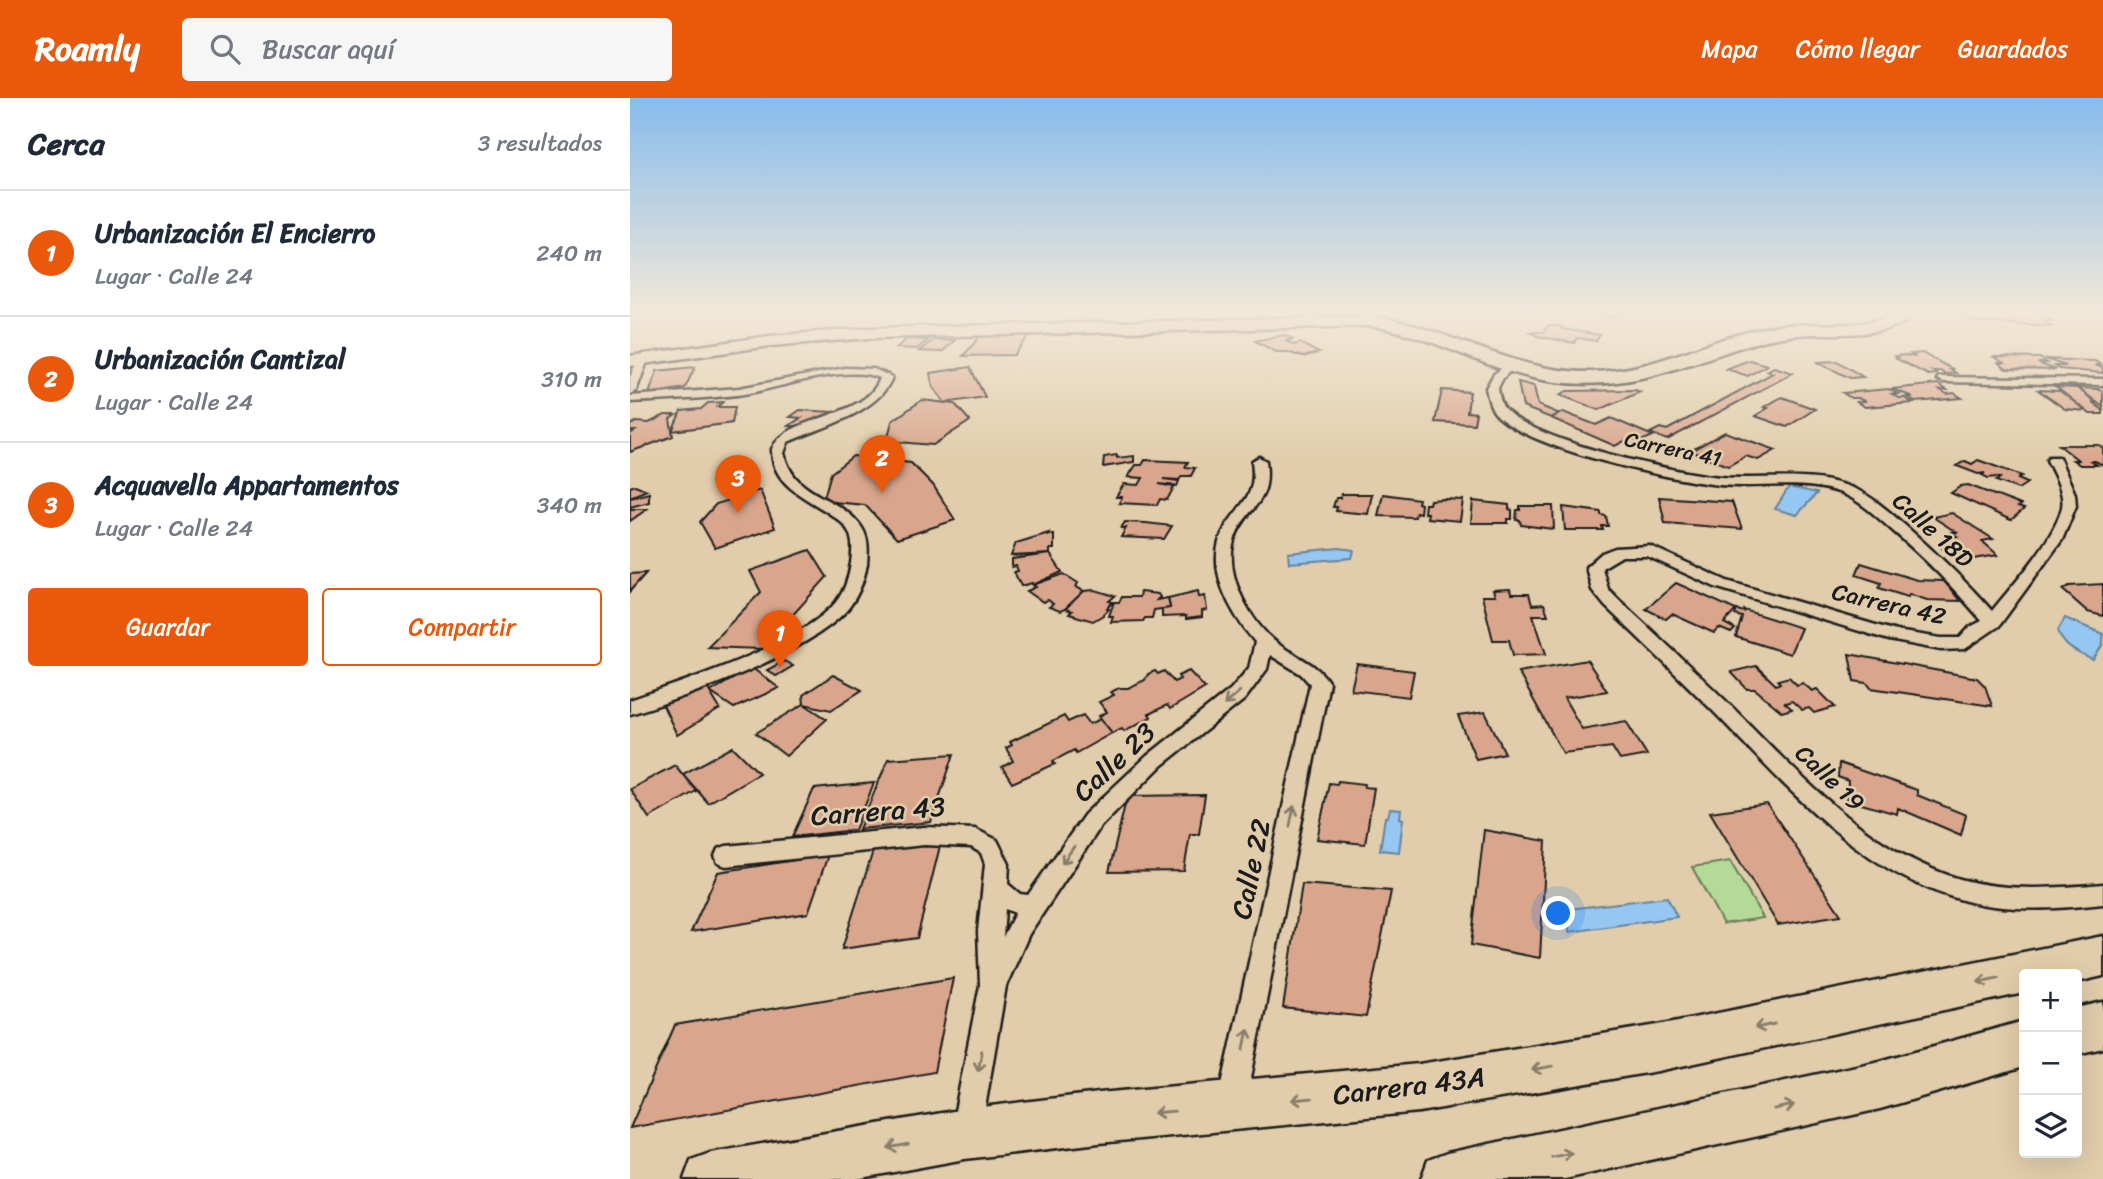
<!DOCTYPE html>
<html lang="es">
<head>
<meta charset="utf-8">
<style>
	:root { --surface:#fff; --page:#f6f6f7; --text:#1f2937; --muted:#747a83; --line:#e0e1e3; --accent:#ea580c }
	body { margin:0; font-family:Sriracha,sans-serif; background:var(--page); color:var(--text) }
	.controls { position:absolute; right:21px; bottom:21px; display:grid; overflow:hidden; border-radius:7px; box-shadow:0 7px 28px #0002 }
	.controls button { width:63px; height:63px; display:grid; place-items:center; padding:0; border:0; border-bottom:2px solid var(--line); background:var(--surface); color:var(--text); font:35px sans-serif }
	.you { position:absolute; left:929px; top:816px; width:24px; height:24px; margin:-18px; border:5px solid #fff; border-radius:50%; background:#1a73e8; box-shadow:0 0 0 10px #1a73e833 }
	.badge { display:grid; place-items:center; width:46px; height:46px; border-radius:50%; background:var(--accent); color:#fff; font-size:23px; font-weight:700 }
	.pin { position:absolute; translate:-50% -58px; filter:drop-shadow(0 2px 4px #0008) }
	.pin::after { content:''; position:absolute; top:37px; width:24px; height:21px; background:inherit; clip-path:polygon(0 0,100% 0,50% 100%) }
	.list { margin:0; padding:0; list-style:none }
	h2 { display:flex; justify-content:space-between; align-items:center; height:91px; margin:0; padding:0 28px; font-size:30px }
	h2 small { font-size:23px; font-weight:400; color:var(--muted) }
	.list li { display:grid; grid-template-columns:46px 1fr auto; gap:21px; align-items:center; box-sizing:border-box; height:126px; padding:0 28px; border-top:2px solid var(--line) }
	.list b { display:block; font-size:26px; white-space:nowrap }
	.list p { margin:0; font-size:23px; white-space:nowrap; color:var(--muted) }
	.list em { font-size:23px; font-style:normal; color:var(--muted) }
	.actions { display:flex; gap:14px; padding:21px 28px }
	.actions a { flex:1; padding:16px 0; border:2px solid var(--accent); border-radius:7px; text-align:center; font-size:24px; color:var(--accent) }
	.actions .main { background:var(--accent); color:#fff }
	.icon { flex:none; width:38px; height:38px; fill:none; stroke:currentColor; stroke-width:2; stroke-linecap:round; stroke-linejoin:round }
	.map { position:relative; flex:none; width:1473px; height:1081px; overflow:hidden }
	header { display:flex; align-items:center; gap:42px; box-sizing:border-box; height:98px; padding:0 35px; background:var(--accent); color:#fff }
	header strong { font-size:33px }
	nav { display:flex; gap:38px; margin-inline-start:auto; font-size:24px }
	.search { width:490px; height:63px; background:var(--page); display:flex; align-items:center; gap:18px; box-sizing:border-box; padding:0 24px; border-radius:7px; color:var(--muted); font-size:26px }
	main { display:flex }
	aside { flex:1; background:var(--surface) }
	.map>svg:first-child { display:block }
	.green { fill:#b3da96; stroke:#687b59; stroke-width:2 }
	.water { fill:#96c7f2; stroke:#65839c; stroke-width:2 }
	.building { fill:#d9a68d; stroke:#1c1c1c; stroke-width:2 }
	.lines { fill:none; stroke-linecap:round; stroke-linejoin:round }
	.street-casing { stroke:#1c1c1c; stroke-width:5 }
	.primary-casing { stroke:#1c1c1c; stroke-width:5 }
	.street { fill:#e1cdab; fill-rule:evenodd }
	.primary { fill:#e1cdab; fill-rule:evenodd }
	.oneway { stroke:#887d6b }
	.labels { text-anchor:middle; dominant-baseline:central; stroke-width:5; stroke-linejoin:round; paint-order:stroke }
	.far-street-label { font-size:21px; fill:#1c1c1c; stroke:#e1cdab }
	.street-label { font-size:24px; fill:#1c1c1c; stroke:#e1cdab }
	.near-street-label { font-size:28px; fill:#1c1c1c; stroke:#e1cdab }
</style>
</head>
<body>
<header>
<strong>Roamly</strong>
<div class="search"><svg class="icon" aria-label="search" viewBox="0 0 24 24"><circle cx="10" cy="10" r="6"/><path d="M15 15l6 6"/></svg>Buscar aquí</div>
<nav><a>Mapa</a><a>Cómo llegar</a><a>Guardados</a></nav>
</header>
<main>
<aside>
<h2>Cerca<small>3 resultados</small></h2>
<ul class="list">
<li><span class="badge">1</span><div><b>Urbanización El Encierro</b><p>Lugar · Calle 24</p></div><em>240 m</em></li>
<li><span class="badge">2</span><div><b>Urbanización Cantizal</b><p>Lugar · Calle 24</p></div><em>310 m</em></li>
<li><span class="badge">3</span><div><b>Acquavella Appartamentos</b><p>Lugar · Calle 24</p></div><em>340 m</em></li>
</ul>
<div class="actions"><a class="main">Guardar</a><a>Compartir</a></div>
</aside>
<div class="map">
<svg width="1473" height="1081" viewBox="0 0 1473 1081">
	<rect width="100%" height="100%" fill="#e1cdab"/>
	<filter id="ink" filterUnits="userSpaceOnUse"><feTurbulence type="fractalNoise" baseFrequency=".0143" numOctaves="2"/><feDisplacementMap in="SourceGraphic" scale="14" xChannelSelector="R" yChannelSelector="G"/><feConvolveMatrix kernelMatrix="1 2 1 2 8 2 1 2 1" color-interpolation-filters="sRGB"/></filter>
	<g filter="url(#ink)">
		<polygon class="green" points="1100,763 1133,820 1093,826 1062,769"/>
		<g class="water">
			<polygon points="1159,389 1187,395 1167,417 1145,411"/>
			<polygon points="709,450 724,452 722,460 659,465 658,455"/>
			<path d="M1435,520L1473,536V546L1463,562C1448,555 1432,549 1428,532Z"/>
			<polygon points="760,711 771,712 770,720 773,721 769,754 750,752 755,719 758,719"/>
			<polygon points="1037,799 1047,819 939,834 939,811"/>
		</g>
		<g class="building">
			<polygon points="957,213 1000,213 981,219"/>
			<polygon points="1326,213 1406,213 1423,223 1414,223 1421,228 1344,224"/>
			<polygon points="918,227 933,229 932,231 970,237 966,243 947,240 944,245 907,238 900,234 913,234"/>
			<polygon points="401,235 384,257 333,258 352,236"/>
			<polygon points="654,237 663,241 656,243 664,247 670,245 689,255 673,259 657,254 646,254 625,243"/>
			<polygon points="277,241 298,242 287,251 266,250"/>
			<polygon points="303,242 325,242 312,254 289,253"/>
			<polygon points="1292,255 1324,272 1321,272 1326,275 1315,276 1310,273 1302,273 1307,276 1298,277 1265,260 1269,260 1265,258 1273,257 1286,259 1281,256"/>
			<polygon points="1364,259 1410,260 1417,265 1408,265 1426,272 1376,271 1369,265 1374,265"/>
			<polygon points="1415,261 1465,263 1472,268 1465,267 1473,270 1473,275 1429,271 1424,268 1436,268"/>
			<polygon points="1119,262 1137,267 1118,278 1096,271"/>
			<polygon points="1207,263 1233,279 1220,280 1187,264"/>
			<polygon points="65,269 55,290 19,296 27,273"/>
			<polygon points="340,269 355,299 315,305 303,289 300,275"/>
			<polygon points="1144,269 1163,275 1037,342 1020,335 1030,330 1037,332 1143,275 1137,273"/>
			<polygon points="888,284 904,288 908,307 930,316 921,320 893,309"/>
			<polygon points="1308,286 1317,292 1310,292 1317,296 1324,295 1332,300 1285,304 1277,299 1283,299 1262,291"/>
			<polygon points="1426,289 1447,290 1467,305 1462,304 1473,312 1473,316 1460,316"/>
			<polygon points="1448,290 1468,291 1473,294 1473,309"/>
			<polygon points="1259,291 1268,296 1262,296 1269,300 1274,300 1283,305 1235,309 1227,304 1234,303 1228,300 1221,300 1213,295"/>
			<polygon points="812,292 840,294 837,314 846,315 844,326 805,324"/>
			<polygon points="1005,292 1010,294 969,312 930,297 937,293"/>
			<polygon points="1408,292 1430,293 1456,313 1435,311"/>
			<polygon points="1152,299 1185,311 1157,329 1125,318 1138,310 1134,309"/>
			<polygon points="292,302 325,306 340,323 303,347 257,343 262,323"/>
			<polygon points="93,304 87,309 105,309 102,325 42,333 51,313 71,311 78,305"/>
			<polygon points="170,312 203,314 182,328 158,328 171,320 160,319"/>
			<polygon points="933,314 966,327 981,320 1023,338 1009,344 1000,340 985,348 921,320"/>
			<polygon points="35,317 46,317 40,321 43,338 0,354 0,336 5,333 0,333 0,327 6,324 19,325"/>
			<polygon points="1095,334 1146,352 1128,362 1116,358 1098,368 1060,353"/>
			<polygon points="1429,347 1469,347 1473,350 1473,367 1465,363 1461,363 1467,367 1450,367 1443,362 1448,362"/>
			<polygon points="487,357 487,360 504,358 504,364 473,369 474,359"/>
			<polygon points="223,358 281,365 303,387 325,422 267,441 235,407 193,403 201,375"/>
			<polygon points="515,362 558,364 555,369 565,370 561,378 552,378 549,382 533,381 549,383 547,388 529,386 544,389 537,402 530,401 527,407 489,405 492,399 486,399 494,386 509,387 513,380 498,379 506,367 512,367"/>
			<polygon points="1348,362 1392,378 1388,381 1397,385 1388,391 1366,383 1370,380 1366,379 1358,380 1352,377 1355,375 1348,376 1327,368 1335,363 1342,366"/>
			<polygon points="5,387 17,392 0,399 0,389"/>
			<polygon points="1338,387 1391,407 1388,409 1394,411 1381,422 1321,395 1331,388"/>
			<polygon points="130,392 145,430 85,450 70,424 86,406"/>
			<polygon points="19,395 19,404 0,409 0,400"/>
			<polygon points="711,396 742,396 738,416 706,413 707,409 703,409 706,400 710,400"/>
			<polygon points="753,396 789,401 788,405 791,406 790,415 786,414 785,419 748,418"/>
			<polygon points="1029,399 1102,404 1112,431 1035,425"/>
			<polygon points="814,401 833,402 830,423 797,420 798,415 794,415 795,406 799,406 800,402"/>
			<polygon points="843,403 879,407 879,411 882,412 882,421 878,421 878,425 841,425"/>
			<polygon points="890,408 923,408 924,431 891,427 890,422 886,422 887,412 890,412"/>
			<polygon points="933,409 971,414 971,417 976,418 978,428 972,428 973,432 935,432"/>
			<polygon points="0,411 17,411 0,423"/>
			<polygon points="1322,415 1363,441 1352,443 1368,457 1331,463 1313,451 1323,449 1314,440 1327,438 1322,434 1326,434 1303,419"/>
			<polygon points="495,424 516,425 542,428 534,441 491,439 496,430 491,430"/>
			<polygon points="419,435 418,437 424,437 424,451 420,451 420,456 381,458 386,445"/>
			<polygon points="180,452 197,479 132,551 77,549 131,494 120,473"/>
			<polygon points="420,456 432,474 403,487 402,485 391,488 384,474 388,473 386,468 382,469 382,461"/>
			<polygon points="1231,465 1287,482 1314,483 1330,503 1297,502 1279,496 1278,499 1249,490 1251,485 1226,477"/>
			<polygon points="16,475 0,493 0,476"/>
			<polygon points="434,476 448,485 446,489 454,493 435,511 430,513 419,509 423,506 418,502 413,504 397,493 406,489 403,487"/>
			<polygon points="1046,485 1106,512 1094,525 1105,531 1101,535 1089,530 1084,535 1042,516 1036,521 1016,511"/>
			<polygon points="1473,486 1473,518 1458,514 1433,492 1439,488"/>
			<polygon points="880,491 881,496 899,496 902,507 914,506 918,517 903,517 916,556 883,557 879,542 863,542 852,498 865,498 863,492"/>
			<polygon points="465,492 485,498 479,503 483,504 477,510 479,511 473,517 463,523 439,516 442,513 435,511 454,493"/>
			<polygon points="568,493 569,499 575,498 577,512 572,513 572,519 556,521 556,518 532,519 532,511 540,510 538,500"/>
			<polygon points="510,494 528,496 530,499 527,502 538,500 540,510 524,512 522,520 515,520 513,523 481,524 483,518 479,518 484,504 489,504 492,499 509,499"/>
			<polygon points="1107,512 1114,514 1114,512 1171,530 1160,556 1106,539 1112,519 1105,517"/>
			<polygon points="1219,556 1347,580 1355,588 1362,608 1241,590 1237,585 1224,583"/>
			<polygon points="957,562 977,593 934,600 952,631 996,623 1017,657 990,662 982,649 933,655 888,574"/>
			<polygon points="154,563 163,568 146,578 137,572"/>
			<polygon points="727,566 784,573 779,599 721,592"/>
			<polygon points="1126,568 1146,587 1150,585 1148,582 1159,579 1167,587 1173,585 1182,593 1187,591 1205,609 1184,615 1179,610 1172,612 1162,603 1155,605 1162,611 1152,614 1125,591 1117,591 1101,574"/>
			<polygon points="122,570 149,590 104,610 80,594"/>
			<polygon points="525,573 528,576 534,573 544,584 550,581 548,578 559,573 575,590 540,611 537,607 519,616 521,619 494,633 492,630 482,635 469,618 477,614 469,604 484,597 481,594 489,590 498,590 515,582 518,576"/>
			<polygon points="203,577 232,592 201,612 174,606 173,597"/>
			<polygon points="75,586 90,611 47,637 31,603"/>
			<polygon points="174,606 197,621 156,658 126,635"/>
			<polygon points="855,614 875,655 846,661 828,618"/>
			<polygon points="453,617 460,626 471,621 482,635 446,655 444,652 423,663 425,666 382,685 372,669 383,663 376,650 382,647 380,644 434,618 438,624"/>
			<polygon points="103,649 129,675 78,705 53,676"/>
			<polygon points="324,656 301,724 229,731 258,661"/>
			<polygon points="1209,665 1287,692 1287,697 1336,717 1331,737 1268,710 1267,716 1217,702 1218,683 1208,679"/>
			<polygon points="45,667 66,693 19,720 0,691"/>
			<polygon points="708,683 735,686 734,689 744,690 735,746 687,741 699,685 707,686"/>
			<polygon points="244,685 225,732 162,739 184,691"/>
			<polygon points="575,697 569,736 560,736 554,773 479,774 497,698"/>
			<polygon points="1137,706 1211,817 1148,827 1080,714"/>
			<polygon points="854,732 916,743 910,860 841,847"/>
			<polygon points="311,744 287,840 212,851 243,753"/>
			<polygon points="198,757 178,815 61,834 88,774"/>
			<polygon points="672,786 761,793 736,919 653,910"/>
			<polygon points="323,880 304,974 0,1030 45,927"/>
		</g>
		<g class="lines">
			<g class="street-casing">
				<g id="street">
					<polygon points="9,259 18,261 6,293 0,296 0,279"/>
					<path d="M880,265L885,268L873,280L868,290C869,296 870,305 874,310C901,343 1047,375 1091,379C1135,383 1180,373 1223,390C1241,398 1256,411 1271,424C1304,453 1333,480 1362,513C1384,485 1424,443 1432,409C1435,394 1423,375 1417,362L1419,359H1429L1445,396L1446,408L1432,442L1369,528L1335,551L1311,552L1259,542L1085,489L1017,458H992L972,470L978,491L987,500C1025,535 1062,570 1099,606C1166,673 1236,753 1330,781C1376,794 1426,790 1473,786V806C1427,811 1381,814 1336,803C1231,777 1157,689 1085,615C1049,579 1012,543 975,508L962,492L956,469L972,455L985,450L1020,448L1097,483L1266,533L1311,540H1330L1340,529L1352,523C1324,490 1296,461 1263,433C1247,419 1231,403 1211,395C1173,381 1130,391 1090,387C1042,382 896,351 865,315C859,308 858,299 856,290L864,276Z"/>
					<path d="M215,270L244,271L262,279C250,314 190,330 158,344L154,355C164,401 211,397 232,430C239,441 238,454 237,466C234,483 227,501 215,514C175,556 57,599 0,616V602C52,584 172,546 206,504C215,493 219,478 221,465C223,450 224,436 212,425C188,403 141,393 142,351C157,316 236,322 250,280C213,265 147,292 107,297C72,301 36,302 0,304V298L109,290Z"/>
					<polygon points="1309,279 1473,281 1473,287 1313,284 1307,281"/>
					<path d="M629,359L636,363C642,409 617,406 605,440C592,475 621,525 648,546C666,559 687,565 699,585L616,1005L612,1015L602,1019L592,1015L588,1005L680,586L671,576L640,557L637,571L615,601L531,668L471,728L399,836L376,888L351,1033L346,1043L336,1048L326,1043L321,1033L350,887L348,833L355,766L351,755L341,749L294,747L96,768L88,765L85,758L88,751L96,748L294,729L345,731L367,742L379,766L378,786L390,796L398,797L455,716L517,658L601,591L619,570L625,544C600,515 573,467 595,430C611,403 627,400 622,363ZM375,811L385,815L373,839Z"/>
				</g>
			</g>
			<g class="primary-casing">
				<g id="primary">
					<path d="M1268,213H1287C1266,239 1217,236 1186,236C1127,237 1093,258 1038,273C1000,285 958,289 918,283C856,273 803,237 741,228L240,240L140,248L0,268V258L140,238L240,230L741,218C818,229 883,275 962,274C1028,273 1083,237 1147,228C1186,223 1233,234 1268,213Z"/>
					<polygon points="1473,838 1473,878 1447,884 1447,876 1394,876 1394,895 1028,973 789,1014 469,1045 335,1061 226,1081 54,1081 61,1062 80,1055 335,1011 469,995 789,966 1028,927"/>
					<polygon points="1473,904 1473,950 1447,956 1447,910"/>
					<polygon points="1394,923 1394,969 1250,1011 935,1081 791,1081 798,1062 817,1055 1250,963"/>
				</g>
			</g>
			<use href="#street" class="street"/>
			<use href="#primary" class="primary"/>
		</g>
		<defs><path id="oneway-shaft" d="M-6 0H5M1.5-3L5.5 0L1.5 3" fill="none" stroke-width="1.6" stroke-linecap="round" stroke-linejoin="round" transform="scale(1.75)"/></defs>
		<g class="oneway">
			<use href="#oneway-shaft" transform="translate(602 600) rotate(139)"/>
			<use href="#oneway-shaft" transform="translate(662 718) rotate(-78)"/>
			<use href="#oneway-shaft" transform="translate(438 757) rotate(125)"/>
			<use href="#oneway-shaft" transform="translate(1358 882) rotate(168)"/>
			<use href="#oneway-shaft" transform="translate(1135 928) rotate(168)"/>
			<use href="#oneway-shaft" transform="translate(616 941) rotate(-78)"/>
			<use href="#oneway-shaft" transform="translate(350 963) rotate(100)"/>
			<use href="#oneway-shaft" transform="translate(912 970) rotate(170)"/>
			<use href="#oneway-shaft" transform="translate(672 1001) rotate(175)"/>
			<use href="#oneway-shaft" transform="translate(1154 1009) rotate(-12)"/>
			<use href="#oneway-shaft" transform="translate(534 1014) rotate(175)"/>
			<use href="#oneway-shaft" transform="translate(268 1048) rotate(170)"/>
			<use href="#oneway-shaft" transform="translate(932 1057) rotate(-12)"/>
		</g>
	</g>
	<linearGradient id="sky" x2="0" y2="1"><stop stop-color="#87bcec"/><stop offset="0.59" stop-color="#f2e8d9"/><stop offset="1" stop-color="#f2e8d9" stop-opacity="0"/></linearGradient>
	<rect width="1473" height="364" fill="url(#sky)"/>
	<g class="labels">
		<g class="far-street-label">
			<text transform="translate(1043 351) rotate(12)">Carrera 41</text>
		</g>
		<g class="street-label">
			<text transform="translate(1303 432) rotate(42)">Calle 18D</text>
			<text transform="translate(1259 506) rotate(13)">Carrera 42</text>
			<text transform="translate(1200 680) rotate(43)">Calle 19</text>
		</g>
		<g class="near-street-label">
			<text transform="translate(484 664) rotate(-43)">Calle 23</text>
			<text transform="translate(248 713) rotate(-4)">Carrera 43</text>
			<text transform="translate(621 771) rotate(-78)">Calle 22</text>
			<text transform="translate(779 988) rotate(-7)">Carrera 43A</text>
		</g>
	</g>
</svg>
<div class="controls">
<button>+</button>
<button>−</button>
<button><svg class="icon" aria-label="layers" viewBox="0 0 24 24"><path d="M12 4l9 5-9 5-9-5zM3 14l9 5 9-5"/></svg></button>
</div>
<div class="you"></div>
<div class="pin badge" style="left:150px;top:570px">1</div>
<div class="pin badge" style="left:252px;top:395px">2</div>
<div class="pin badge" style="left:108px;top:415px">3</div>
</div>
</main>
</body>
</html>
